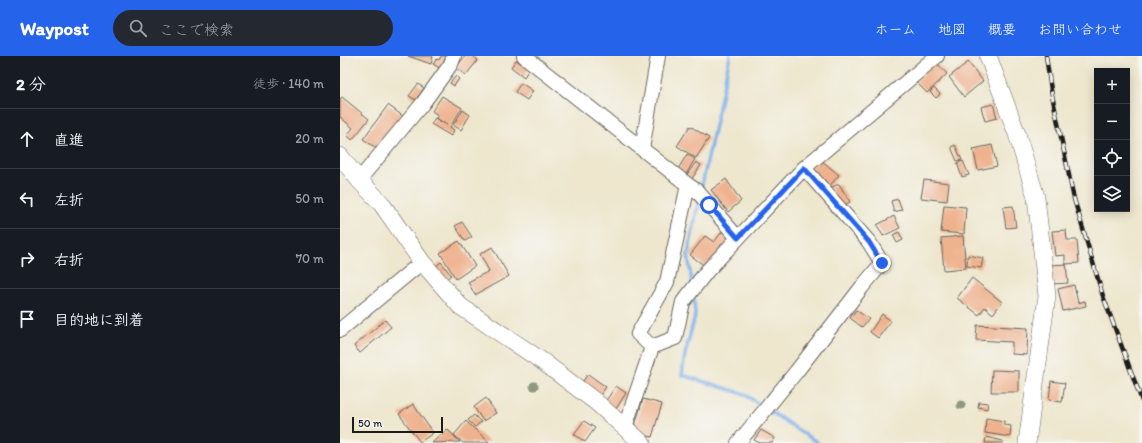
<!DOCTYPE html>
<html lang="ja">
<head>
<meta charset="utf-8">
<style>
	:root { --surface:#171b24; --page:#242831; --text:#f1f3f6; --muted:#9ea1a6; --line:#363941; --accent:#2563eb }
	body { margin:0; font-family:Itim,"Klee One",sans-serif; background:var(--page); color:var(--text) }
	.controls { position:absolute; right:12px; top:12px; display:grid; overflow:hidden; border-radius:0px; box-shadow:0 2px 10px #0003 }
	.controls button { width:36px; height:36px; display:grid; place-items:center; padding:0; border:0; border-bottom:1px solid var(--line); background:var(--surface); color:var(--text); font:20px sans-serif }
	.scale { position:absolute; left:12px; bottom:10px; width:91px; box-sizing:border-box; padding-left:4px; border:2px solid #1c1c1c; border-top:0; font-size:11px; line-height:14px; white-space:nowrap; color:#1c1c1c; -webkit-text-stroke:3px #f6f6f2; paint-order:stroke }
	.stop { position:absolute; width:12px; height:12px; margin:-9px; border:3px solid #2563eb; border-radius:50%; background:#fff }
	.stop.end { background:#2563eb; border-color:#fff; box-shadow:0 1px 4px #0008 }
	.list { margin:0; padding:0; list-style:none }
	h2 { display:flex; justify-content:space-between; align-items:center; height:52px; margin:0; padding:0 16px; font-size:17px }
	h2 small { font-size:13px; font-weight:400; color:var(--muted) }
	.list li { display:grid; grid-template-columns:26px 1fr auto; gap:12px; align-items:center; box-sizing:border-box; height:60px; padding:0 16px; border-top:1px solid var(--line) }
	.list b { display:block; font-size:15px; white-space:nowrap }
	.list em { font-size:13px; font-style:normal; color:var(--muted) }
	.icon { flex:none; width:22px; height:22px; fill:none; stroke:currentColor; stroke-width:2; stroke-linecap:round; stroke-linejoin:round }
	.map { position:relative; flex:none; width:802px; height:387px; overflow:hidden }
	header { display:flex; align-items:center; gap:24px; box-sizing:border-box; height:56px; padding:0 20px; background:var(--accent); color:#fff }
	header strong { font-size:19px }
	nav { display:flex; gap:22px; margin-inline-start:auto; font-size:14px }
	.search { width:280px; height:36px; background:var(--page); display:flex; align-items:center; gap:10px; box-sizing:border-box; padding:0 14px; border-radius:22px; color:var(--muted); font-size:15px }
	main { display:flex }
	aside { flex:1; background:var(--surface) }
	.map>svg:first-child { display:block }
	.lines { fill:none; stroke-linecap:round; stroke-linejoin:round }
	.stream { stroke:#7cade8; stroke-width:3.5 }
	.building { fill:#efb28f }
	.minor-casing { stroke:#66635a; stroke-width:16 }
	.tertiary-casing { stroke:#66635a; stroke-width:18 }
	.minor { stroke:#fff; stroke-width:14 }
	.tertiary { stroke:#fff; stroke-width:17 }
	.rail-casing { stroke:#1c1c1c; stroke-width:4.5 }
	.rail { stroke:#f6f6f2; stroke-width:3; stroke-dasharray:9; stroke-linecap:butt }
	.tree { fill:#8d9982 }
	.route { stroke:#2563eb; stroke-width:5 }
</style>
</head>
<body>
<header>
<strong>Waypost</strong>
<div class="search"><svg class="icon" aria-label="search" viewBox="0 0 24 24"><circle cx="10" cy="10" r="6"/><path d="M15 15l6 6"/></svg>ここで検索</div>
<nav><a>ホーム</a><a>地図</a><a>概要</a><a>お問い合わせ</a></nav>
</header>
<main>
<aside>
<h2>2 分<small>徒歩 · 140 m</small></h2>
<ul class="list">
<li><svg class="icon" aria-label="ahead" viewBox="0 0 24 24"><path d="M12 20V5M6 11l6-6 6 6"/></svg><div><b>直進</b></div><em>20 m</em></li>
<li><svg class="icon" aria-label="left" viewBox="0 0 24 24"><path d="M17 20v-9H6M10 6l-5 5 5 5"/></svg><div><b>左折</b></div><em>50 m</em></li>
<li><svg class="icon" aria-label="right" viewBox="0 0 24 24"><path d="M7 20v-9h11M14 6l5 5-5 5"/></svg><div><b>右折</b></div><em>70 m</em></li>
<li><svg class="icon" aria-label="arrive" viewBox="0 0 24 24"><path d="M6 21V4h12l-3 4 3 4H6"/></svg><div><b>目的地に到着</b></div></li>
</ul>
</aside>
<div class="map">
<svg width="802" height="387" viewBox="0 0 802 387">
	<rect width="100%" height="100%" fill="#f6f6f2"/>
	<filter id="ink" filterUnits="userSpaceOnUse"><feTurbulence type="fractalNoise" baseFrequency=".025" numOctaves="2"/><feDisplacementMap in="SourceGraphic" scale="8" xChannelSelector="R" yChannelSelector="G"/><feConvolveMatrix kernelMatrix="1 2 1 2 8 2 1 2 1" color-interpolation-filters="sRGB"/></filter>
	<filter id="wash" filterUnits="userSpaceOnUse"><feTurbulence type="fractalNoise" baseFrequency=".012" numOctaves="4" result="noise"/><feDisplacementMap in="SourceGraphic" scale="16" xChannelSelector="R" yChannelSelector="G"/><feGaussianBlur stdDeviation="0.9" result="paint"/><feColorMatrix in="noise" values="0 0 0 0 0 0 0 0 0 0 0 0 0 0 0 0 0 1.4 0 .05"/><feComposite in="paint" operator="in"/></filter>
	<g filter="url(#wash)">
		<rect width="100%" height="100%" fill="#eee7ce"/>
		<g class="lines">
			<g class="stream">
				<polyline points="361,134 390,0"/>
				<polyline points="352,228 348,198 359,144"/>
				<polyline points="354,240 355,260 345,298 342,319 404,338 423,351"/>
				<polyline points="428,354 478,387"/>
			</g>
		</g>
		<g id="blocks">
			<g class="building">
				<polygon points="68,0 93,0 91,8"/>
				<polygon points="101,0 109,0 101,13 93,8 97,3 99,4"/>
				<polygon points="125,0 133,0 138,4 126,19 116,12"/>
				<polygon points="176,4 189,13 184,21 171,11"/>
				<polygon points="596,6 607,18 587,37 576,26"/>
				<polygon points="628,6 643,25 624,41 609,21"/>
				<polygon points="116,20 119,23 114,30 110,27"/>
				<polygon points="181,27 193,35 187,44 175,36"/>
				<polygon points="78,28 84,32 76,44 69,40"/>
				<polygon points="594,32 600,38 596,42 590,36"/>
				<polygon points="102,40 122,52 110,71 114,74 111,80 91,68 95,62 107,69 96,62 98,59 92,55"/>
				<polygon points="2,41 29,63 12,84 7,79 13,72 0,61 0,43"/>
				<polygon points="653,48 657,62 645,65 641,51"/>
				<polygon points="48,49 64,61 39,94 23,83"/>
				<polygon points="123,54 130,59 121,74 113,69"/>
				<polygon points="350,70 369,82 356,102 337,90"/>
				<polygon points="615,89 622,104 617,105 611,91"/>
				<polygon points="652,89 657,110 638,114 633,93"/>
				<polygon points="347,98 355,103 345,120 337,115"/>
				<polygon points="480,103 499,119 487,133 468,116"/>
				<polygon points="623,105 629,119 622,121 617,107"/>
				<polygon points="356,106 361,109 351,124 346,120"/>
				<polygon points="386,123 401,145 388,156 371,134"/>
				<polygon points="584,124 609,127 607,145 581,142"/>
				<polygon points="499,128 510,146 501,151 490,132"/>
				<polygon points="558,143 562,154 554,156 551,145"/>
				<polygon points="604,149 626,151 624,178 601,176"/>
				<polygon points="673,150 676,171 666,172 663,151"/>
				<polygon points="554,160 560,172 543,180 537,169"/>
				<polygon points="122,166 132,181 125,185 115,170"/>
				<polygon points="385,172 394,180 369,213 350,199 365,180 374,186"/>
				<polygon points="726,174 727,184 737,184 739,207 725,208 725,199 715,200 712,175"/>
				<polygon points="559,176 563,184 557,187 553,179"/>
				<polygon points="623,180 626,212 604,214 601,182"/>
				<polygon points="119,185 135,210 116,223 100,197"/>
				<polygon points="152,191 169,220 135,239 128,226 149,215 140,198"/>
				<polygon points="628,199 643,202 641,212 627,210"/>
				<polygon points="101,206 111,219 104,225 94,212"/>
				<polygon points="726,208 728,227 712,228 711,209"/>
				<polygon points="632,222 662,246 653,258 645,251 639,259 617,242"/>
				<polygon points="734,229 738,247 745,245 746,250 723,255 718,233"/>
				<polygon points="516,254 529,263 522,271 510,262"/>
				<polygon points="542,258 551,265 538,282 530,276"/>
				<polygon points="45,264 51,271 20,297 14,290"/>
				<polygon points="637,269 688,272 687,299 672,298 672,286 636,284"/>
				<polygon points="652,314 679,315 679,336 651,336"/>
				<polygon points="248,318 266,331 258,342 240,329"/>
				<polygon points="711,325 725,327 722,346 709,344"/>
				<polygon points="276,330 286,337 274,356 263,349"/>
				<polygon points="146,342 156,357 143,365 134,351"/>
				<polygon points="303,343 322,348 312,381 293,376"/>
				<polygon points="639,346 648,347 647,353 638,351"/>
				<polygon points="73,348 93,377 80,386 59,358"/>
				<polygon points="134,359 141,366 135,371 128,364"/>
				<polygon points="646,362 664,365 664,369 671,370 670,381 645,377"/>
				<polygon points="126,365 150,387 123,387 114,379"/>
				<polygon points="244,365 255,372 245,386 234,378"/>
				<polygon points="107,373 120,386 92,387"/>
				<polygon points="421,374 435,382 432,387 420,387 414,384"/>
				<polygon points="646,381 663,385 663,387 645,387"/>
			</g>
		</g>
	</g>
	<g filter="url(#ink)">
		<use href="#blocks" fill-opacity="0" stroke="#66635a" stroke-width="1"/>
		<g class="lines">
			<g class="minor-casing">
				<g id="minor">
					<polyline points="184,0 348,129 357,135 398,182"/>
					<polyline points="302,93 318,0"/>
					<polyline points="19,124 83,47 111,8 114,0"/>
					<polyline points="0,274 82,206"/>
					<polyline points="312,291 298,278 327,226 348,129"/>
					<polyline points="285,371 312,291 335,282 343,246 367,215 464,112 597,0"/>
					<polyline points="398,387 456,316 522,231 542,207 529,186 464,112"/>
				</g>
			</g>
			<g class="tertiary-casing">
				<g id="tertiary">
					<polyline points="648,0 677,78 696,141 707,240 687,387"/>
					<polyline points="0,100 19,124 41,147 82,206 120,250 202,305 256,346 302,387"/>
				</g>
			</g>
			<use href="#minor" class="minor"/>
			<use href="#tertiary" class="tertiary"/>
			<g class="rail-casing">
				<polyline id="rail" points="706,0 711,34 734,143 763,240 802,345"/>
			</g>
			<use href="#rail" class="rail"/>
		</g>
		<g class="tree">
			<circle cx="194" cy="330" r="4.5"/>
			<circle cx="621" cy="349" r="4.5"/>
		</g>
	</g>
	<g class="lines" filter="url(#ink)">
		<polyline class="route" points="369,149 398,182 464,112 529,186 542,207"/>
	</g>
</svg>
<div class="controls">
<button>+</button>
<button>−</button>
<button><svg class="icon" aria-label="locate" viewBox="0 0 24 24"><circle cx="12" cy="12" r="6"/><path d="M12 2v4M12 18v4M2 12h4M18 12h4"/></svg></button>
<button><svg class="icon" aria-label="layers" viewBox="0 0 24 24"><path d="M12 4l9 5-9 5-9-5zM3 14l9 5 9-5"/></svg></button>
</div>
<div class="scale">50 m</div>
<div class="stop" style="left:369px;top:149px"></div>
<div class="stop end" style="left:542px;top:207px"></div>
</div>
</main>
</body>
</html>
